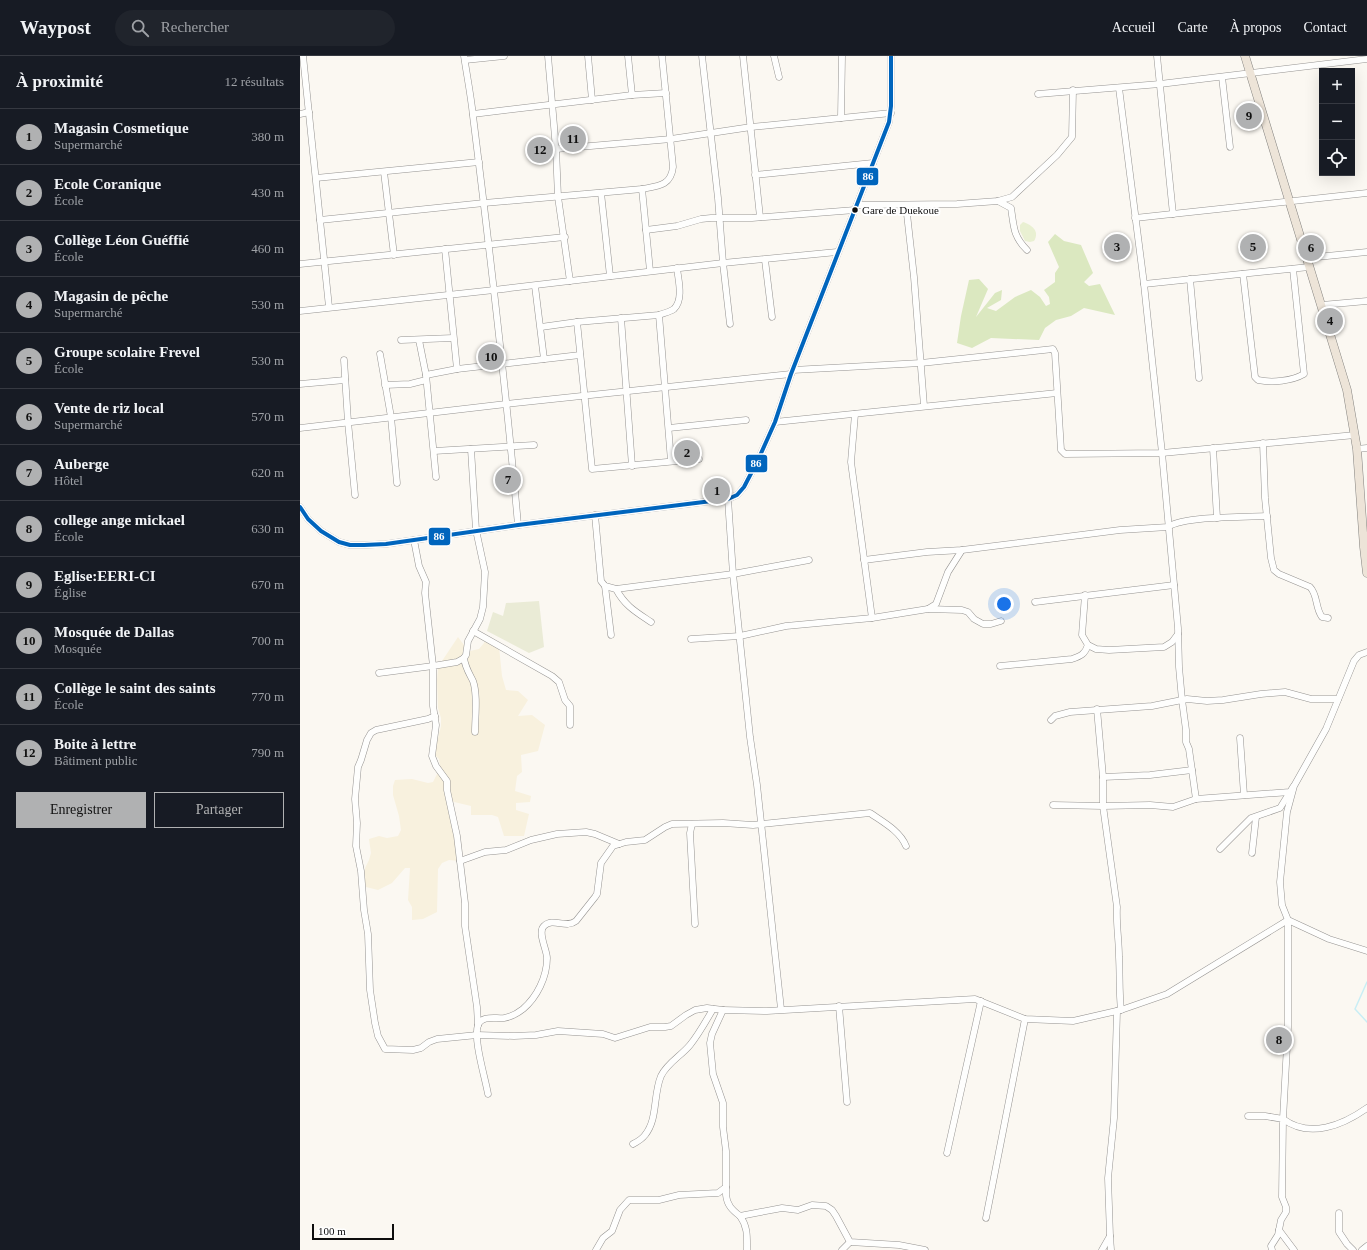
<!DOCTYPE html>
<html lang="fr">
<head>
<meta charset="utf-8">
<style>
	:root { --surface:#171b24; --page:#20242c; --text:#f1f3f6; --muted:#9ea1a6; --line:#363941; --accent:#b0b1b2 }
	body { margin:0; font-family:Georgia,serif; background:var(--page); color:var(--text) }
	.controls { position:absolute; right:12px; top:12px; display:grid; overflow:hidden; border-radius:0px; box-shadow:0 4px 16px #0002 }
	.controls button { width:36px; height:36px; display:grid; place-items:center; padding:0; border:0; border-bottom:1px solid var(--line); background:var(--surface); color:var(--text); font:20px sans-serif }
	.scale { position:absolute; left:12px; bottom:10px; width:82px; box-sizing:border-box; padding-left:4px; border:2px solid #0e0e0e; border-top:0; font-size:11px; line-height:14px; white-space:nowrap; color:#0e0e0e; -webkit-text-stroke:3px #fff; paint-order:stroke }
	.you { position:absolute; left:704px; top:548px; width:14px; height:14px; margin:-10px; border:3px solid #fff; border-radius:50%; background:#1a73e8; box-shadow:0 0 0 6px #1a73e833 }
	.badge { display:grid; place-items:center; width:26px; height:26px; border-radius:50%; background:var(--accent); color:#111; font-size:13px; font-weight:700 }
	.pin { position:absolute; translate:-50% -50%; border:2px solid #fff; box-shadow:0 1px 4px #0006 }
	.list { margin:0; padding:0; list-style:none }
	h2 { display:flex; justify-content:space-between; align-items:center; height:52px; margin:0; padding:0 16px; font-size:17px }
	h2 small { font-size:13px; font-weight:400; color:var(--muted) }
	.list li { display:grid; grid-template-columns:26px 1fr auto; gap:12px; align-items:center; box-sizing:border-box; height:56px; padding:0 16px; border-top:1px solid var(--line) }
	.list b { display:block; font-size:15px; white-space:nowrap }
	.list p { margin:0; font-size:13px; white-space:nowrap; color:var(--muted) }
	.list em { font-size:13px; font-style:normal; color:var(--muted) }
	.actions { display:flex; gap:8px; padding:12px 16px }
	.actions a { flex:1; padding:9px 0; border:1px solid var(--accent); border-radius:0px; text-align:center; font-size:14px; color:var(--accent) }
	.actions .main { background:var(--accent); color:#111 }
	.icon { flex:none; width:22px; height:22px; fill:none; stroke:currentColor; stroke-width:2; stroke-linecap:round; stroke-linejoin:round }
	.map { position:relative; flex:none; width:1067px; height:1194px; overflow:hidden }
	header { display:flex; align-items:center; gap:24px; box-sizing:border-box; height:56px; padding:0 20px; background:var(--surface); border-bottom:1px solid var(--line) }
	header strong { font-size:19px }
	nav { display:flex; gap:22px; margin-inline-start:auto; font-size:14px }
	.search { width:280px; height:36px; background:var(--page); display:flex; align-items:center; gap:10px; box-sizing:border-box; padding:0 14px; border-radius:22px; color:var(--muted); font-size:15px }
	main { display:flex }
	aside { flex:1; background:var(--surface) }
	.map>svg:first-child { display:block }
	.farmland { fill:#f8f1de }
	.green { fill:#e9f0d2 }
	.forest { fill:#dbe8c0 }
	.cemetery { fill:#eaebd6 }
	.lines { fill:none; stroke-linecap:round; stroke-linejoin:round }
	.stream { stroke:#c9eef5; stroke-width:1.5 }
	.minor-casing { stroke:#959391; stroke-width:7 }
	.major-casing { stroke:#82817e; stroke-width:9 }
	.minor { stroke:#fefefd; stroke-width:6 }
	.major { stroke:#ede4d8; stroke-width:8 }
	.bus-1-casing { stroke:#fff; stroke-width:7 }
	.bus-1 { stroke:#0065bd; stroke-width:4 }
	.bus-dot { fill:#0e0e0e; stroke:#fff; stroke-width:1.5 }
	.labels { text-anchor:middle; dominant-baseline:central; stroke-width:4; stroke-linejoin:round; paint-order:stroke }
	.bus-label { font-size:11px; fill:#0e0e0e; stroke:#fff; text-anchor:start }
	.line-badge { stroke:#fff; stroke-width:1.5 }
	.badge-label { font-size:11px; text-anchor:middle; font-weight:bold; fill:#fff }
</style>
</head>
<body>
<header>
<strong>Waypost</strong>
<div class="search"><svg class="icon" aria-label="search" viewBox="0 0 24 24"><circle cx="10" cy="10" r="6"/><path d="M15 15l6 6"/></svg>Rechercher</div>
<nav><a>Accueil</a><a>Carte</a><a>À propos</a><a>Contact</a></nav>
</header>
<main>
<aside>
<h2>À proximité<small>12 résultats</small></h2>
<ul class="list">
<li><span class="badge">1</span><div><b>Magasin Cosmetique</b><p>Supermarché</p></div><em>380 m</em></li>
<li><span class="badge">2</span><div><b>Ecole Coranique</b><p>École</p></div><em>430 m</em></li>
<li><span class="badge">3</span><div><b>Collège Léon Guéffié</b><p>École</p></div><em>460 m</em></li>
<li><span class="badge">4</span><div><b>Magasin de pêche</b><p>Supermarché</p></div><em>530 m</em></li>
<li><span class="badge">5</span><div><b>Groupe scolaire Frevel</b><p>École</p></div><em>530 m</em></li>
<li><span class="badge">6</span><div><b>Vente de riz local</b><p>Supermarché</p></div><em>570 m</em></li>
<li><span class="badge">7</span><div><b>Auberge</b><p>Hôtel</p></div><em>620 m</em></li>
<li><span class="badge">8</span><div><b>college ange mickael</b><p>École</p></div><em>630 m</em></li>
<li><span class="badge">9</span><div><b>Eglise:EERI-CI</b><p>Église</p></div><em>670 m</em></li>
<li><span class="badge">10</span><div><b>Mosquée de Dallas</b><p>Mosquée</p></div><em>700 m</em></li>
<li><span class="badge">11</span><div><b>Collège le saint des saints</b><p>École</p></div><em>770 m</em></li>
<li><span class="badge">12</span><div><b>Boite à lettre</b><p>Bâtiment public</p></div><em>790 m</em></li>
</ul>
<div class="actions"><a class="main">Enregistrer</a><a>Partager</a></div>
</aside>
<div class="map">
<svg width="1067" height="1194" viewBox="0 0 1067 1194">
	<rect width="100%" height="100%" fill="#fbf8f2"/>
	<polygon class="farmland" points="158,581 167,593 170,595 179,593 184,587 186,583 199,591 202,620 206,634 218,635 228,644 218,660 232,659 245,669 238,695 221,699 222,716 217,720 215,735 231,740 230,746 216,747 216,754 229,758 224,780 204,780 198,761 192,759 171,759 171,750 150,745 160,805 149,804 142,807 138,813 137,856 123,863 112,864 112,851 108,844 110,812 105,812 92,827 78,834 66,831 64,818 65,812 69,804 71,797 69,783 79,780 87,782 98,780 101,774 99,760 93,739 93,730 95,724 112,723 128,727 133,726 139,714 140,709 139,703 134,698 141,670 141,662 138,652 137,624 138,612 142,605"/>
	<path class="green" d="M723,166C732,169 740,175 734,185L730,186L725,185L720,175V169Z"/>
	<polygon class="forest" points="755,178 764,185 781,189 793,217 784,226 789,230 800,228 815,259 784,252 771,260 756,264 745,272 739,284 691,282 672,292 657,287 661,260 669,224 679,223 688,233 676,261 695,237 702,234 701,244 687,252 696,255 715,241 731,234 740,241 746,250 750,248 749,241 744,234 755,226 755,217 759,211 748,186"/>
	<polygon class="cemetery" points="239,545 244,591 229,597 187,575 193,556 203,560 206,547"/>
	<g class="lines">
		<polyline class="stream" points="1067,926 1055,953 1067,966"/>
		<g class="minor-casing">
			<g id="minor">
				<polyline points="3,0 29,251"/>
				<path d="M164,0C167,20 171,40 173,60C190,196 206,332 218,469"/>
				<polyline points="248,0 256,93 258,141 270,225"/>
				<polyline points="288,0 292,44"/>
				<polyline points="328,0 332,39"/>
				<polyline points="402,0 418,142 423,207 430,268"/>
				<polyline points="443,0 460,161"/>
				<polyline points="474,0 479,21"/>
				<polyline points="857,0 873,158"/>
				<polyline points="165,4 204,0"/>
				<polyline points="922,21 930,91"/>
				<polyline points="819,32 844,228 862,397 878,572 879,611 882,644 886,674 886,686 889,693 896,743"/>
				<polyline points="738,38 860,28 1067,3"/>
				<polyline points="0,58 9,56"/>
				<polyline points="173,58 332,39 366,37"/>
				<polyline points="541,62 542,0"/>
				<polyline points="256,93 371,83 451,71 591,57"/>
				<polyline points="84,116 94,199"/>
				<polyline points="455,119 573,107"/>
				<polyline points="16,122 179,106"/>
				<polyline points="342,133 350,215"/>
				<polyline points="301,137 310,220"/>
				<path d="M698,145L711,152C714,171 713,180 727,194"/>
				<polyline points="557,149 657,148 698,145 712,141 757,99 772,81 773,34"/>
				<polyline points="606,149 614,221 624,350"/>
				<polyline points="835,162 1067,137"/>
				<path d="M20,164L184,147L342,133C358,130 371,130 373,111L362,0"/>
				<polyline points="346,174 377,170 401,163 411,162 452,162 555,154"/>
				<polyline points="145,193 157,313"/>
				<polyline points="1007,202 1067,196"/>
				<polyline points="465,204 472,261"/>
				<polyline points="0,208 265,181"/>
				<path d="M943,218L955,321L958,324C972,327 992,325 1004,318L993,213"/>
				<polyline points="890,223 899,322"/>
				<polyline points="844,228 1009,211"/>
				<polyline points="235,230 244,303"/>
				<polyline points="1022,249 1067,245"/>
				<polyline points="0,255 194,234 423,207 537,196"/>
				<polyline points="359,259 371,405"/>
				<polyline points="321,262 332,410"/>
				<polyline points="277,266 292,413 399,403"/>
				<path d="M241,271L277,266L359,259C364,257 370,256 374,253C384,243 378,223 377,212"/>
				<polyline points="101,284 153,282"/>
				<polyline points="119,284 126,319 136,421"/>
				<polyline points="80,298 91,361 97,427"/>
				<polyline points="44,304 48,366 55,439"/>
				<polyline points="493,314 621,307 753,293 755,297 761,394 765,398 862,397 1055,379"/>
				<polyline points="126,319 157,313 280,299"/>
				<polyline points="0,328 45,324"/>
				<polyline points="85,329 110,328 126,324"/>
				<polyline points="555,358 551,406 572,562"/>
				<polyline points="475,366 757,337"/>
				<polyline points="0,372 206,348 491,318"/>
				<polyline points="369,372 446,364"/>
				<path d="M963,387L965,442L971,502L974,514L979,518L1010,531C1018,539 1015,552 1022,561L1028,562"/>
				<polyline points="913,392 917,462"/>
				<polyline points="171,393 176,474 185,516 183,551 180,563 168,585 166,599 164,602 157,606 133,610 133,650 136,669 132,700 136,710 147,725 147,734 157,780 165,847 165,870 177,951 178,969"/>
				<polyline points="1057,393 1067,392"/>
				<polyline points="134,395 234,389"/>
				<polyline points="428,443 433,518 450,681 457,729 481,953"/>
				<polyline points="0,451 8,463 21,475 39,486 50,489 64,489 86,488 218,469 428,443 437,439 444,431 458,404 475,366 491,318 589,66 591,50 591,0"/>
				<polyline points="295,459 301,525 305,530 316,533 433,518 509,504"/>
				<path d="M564,504L627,496L662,494L820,474L868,471C884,460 945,461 967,460"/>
				<polyline points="305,530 311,579"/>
				<path d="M316,533C325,550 336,556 351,566"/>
				<polyline points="785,539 782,579 788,589 796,593 809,594 864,591 872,586 878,578"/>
				<polyline points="735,546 874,529"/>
				<polyline points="628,553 636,548 648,516 662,494"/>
				<polyline points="173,575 252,620 259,626 265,644 270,650 270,669"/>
				<polyline points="391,583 440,580 486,570 572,562 628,553 662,554 668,556 674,563 683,568 691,568 701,565"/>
				<polyline points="1067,596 1059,599 1054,605 1026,673 994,730 987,756 980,826 982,849 988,864 1029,883 1067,895"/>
				<path d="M164,602C165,611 169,617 173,625C178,639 175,661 175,676"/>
				<path d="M700,610L772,603C781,600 785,598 788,589"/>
				<polyline points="79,617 133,610 125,537 126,526 119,510 114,484"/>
				<path d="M797,653L803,721V750L817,851C816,868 819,884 819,901C820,919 819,936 821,954"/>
				<polyline points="135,660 128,663 76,674 71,677 67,684 61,704 58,711 55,743 57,767 56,790 61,815 64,854 68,878 70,934 75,967 78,980 85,993 113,994 121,992 129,986 137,983 177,979 214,980 236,979 258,975 303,978 315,982 350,971 365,971 371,970 386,959 395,954 407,952 423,954"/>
				<polyline points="751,664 755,660 770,656 852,650 887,643 907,645 923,644 961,638 985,636 1011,643 1038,643"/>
				<polyline points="940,682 944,739"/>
				<polyline points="803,721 850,719 892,714"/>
				<polyline points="753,749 803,750 850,749 873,751 896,743 990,736 993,731"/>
				<polyline points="392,768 390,777 395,868"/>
				<polyline points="920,793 951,762 980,752 990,736"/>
				<polyline points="952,797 956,761"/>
				<polyline points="160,805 185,796 206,794 231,784 257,778 286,776 295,778 319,788"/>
				<path d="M988,864V971L983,1063C1010,1083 1043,1069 1067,1052"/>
				<polyline points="539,950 547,1046"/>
				<path d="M188,1038C185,1021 173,983 178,969C182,959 196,963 204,962C210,961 218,957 223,953C237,941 247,921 247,902C247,894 237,876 244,870C253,861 266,873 276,865L295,841L297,838L301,807L313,790L326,786L345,784L365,771L372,768L423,767L453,769L570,757C583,766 600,775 606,790"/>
				<polyline points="948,1060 965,1060 983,1063 982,1141 986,1151 986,1156 981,1164 978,1179 971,1190 972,1194"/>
				<path d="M333,1088C337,1086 342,1083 345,1079C358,1063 353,1039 361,1020C367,1007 381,1000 390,989C399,978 406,965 413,953"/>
				<polyline points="647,1097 681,945"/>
				<polyline points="1039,1157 1039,1176 1047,1188 1053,1194"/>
				<path d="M440,1160C448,1171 447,1181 447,1194"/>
				<polyline points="686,1162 725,963"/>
				<polyline points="979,1174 994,1194"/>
				<polyline points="810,1180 811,1194"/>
				<polyline points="296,1194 303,1182 312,1175 320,1154 329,1144 359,1144 379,1139 418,1137 426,1131"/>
				<polyline points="542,1194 550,1186"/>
				<path d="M625,1194L599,1189L550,1186L536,1160L532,1154L526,1150L512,1149L498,1154L482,1152L440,1160C432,1154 427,1149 426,1139V1095L423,1071V1047L413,1018L410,987L412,978L423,954L467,955L675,943L725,963L773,965L821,954L867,938L988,864"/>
				<polyline points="802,1194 810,1180 808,1122 814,1062 817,955"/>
				<polyline points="1062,1194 1067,1190"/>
			</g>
		</g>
		<g class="major-casing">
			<polyline id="major" points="945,0 1047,334 1057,393 1064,491 1067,517"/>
		</g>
		<use href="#minor" class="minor"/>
		<use href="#major" class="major"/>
		<g class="bus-1-casing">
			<polyline id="bus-1" points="0,451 8,463 21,475 39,486 50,489 64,489 86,488 218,469 428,443 437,439 444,431 458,404 475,366 491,318 589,66 591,50 591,0"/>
		</g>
		<use href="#bus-1" class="bus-1"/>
	</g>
	<circle class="bus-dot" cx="555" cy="154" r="3.5"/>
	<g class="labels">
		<g class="bus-label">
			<text x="562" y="154">Gare de Duekoue</text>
		</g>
	</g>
	<g class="line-badge">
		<rect x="556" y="111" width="23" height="19" rx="4" fill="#0065bd"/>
		<rect x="445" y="398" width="23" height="19" rx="4" fill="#0065bd"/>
		<rect x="128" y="471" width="23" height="19" rx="4" fill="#0065bd"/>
	</g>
	<g class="badge-label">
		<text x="568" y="124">86</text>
		<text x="456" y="411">86</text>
		<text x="139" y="484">86</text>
	</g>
</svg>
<div class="controls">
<button>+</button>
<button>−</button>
<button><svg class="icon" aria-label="locate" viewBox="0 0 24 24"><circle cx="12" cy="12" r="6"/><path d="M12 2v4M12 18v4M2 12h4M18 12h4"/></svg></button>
</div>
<div class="scale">100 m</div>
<div class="you"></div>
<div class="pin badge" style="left:417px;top:435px">1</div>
<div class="pin badge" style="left:387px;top:397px">2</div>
<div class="pin badge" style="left:817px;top:191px">3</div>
<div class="pin badge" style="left:1030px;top:265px">4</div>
<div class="pin badge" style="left:953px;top:191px">5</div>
<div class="pin badge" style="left:1011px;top:192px">6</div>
<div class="pin badge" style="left:208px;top:424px">7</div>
<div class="pin badge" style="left:979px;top:984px">8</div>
<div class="pin badge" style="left:949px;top:60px">9</div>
<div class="pin badge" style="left:191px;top:301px">10</div>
<div class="pin badge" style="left:273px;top:83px">11</div>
<div class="pin badge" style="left:240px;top:94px">12</div>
</div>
</main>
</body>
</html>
